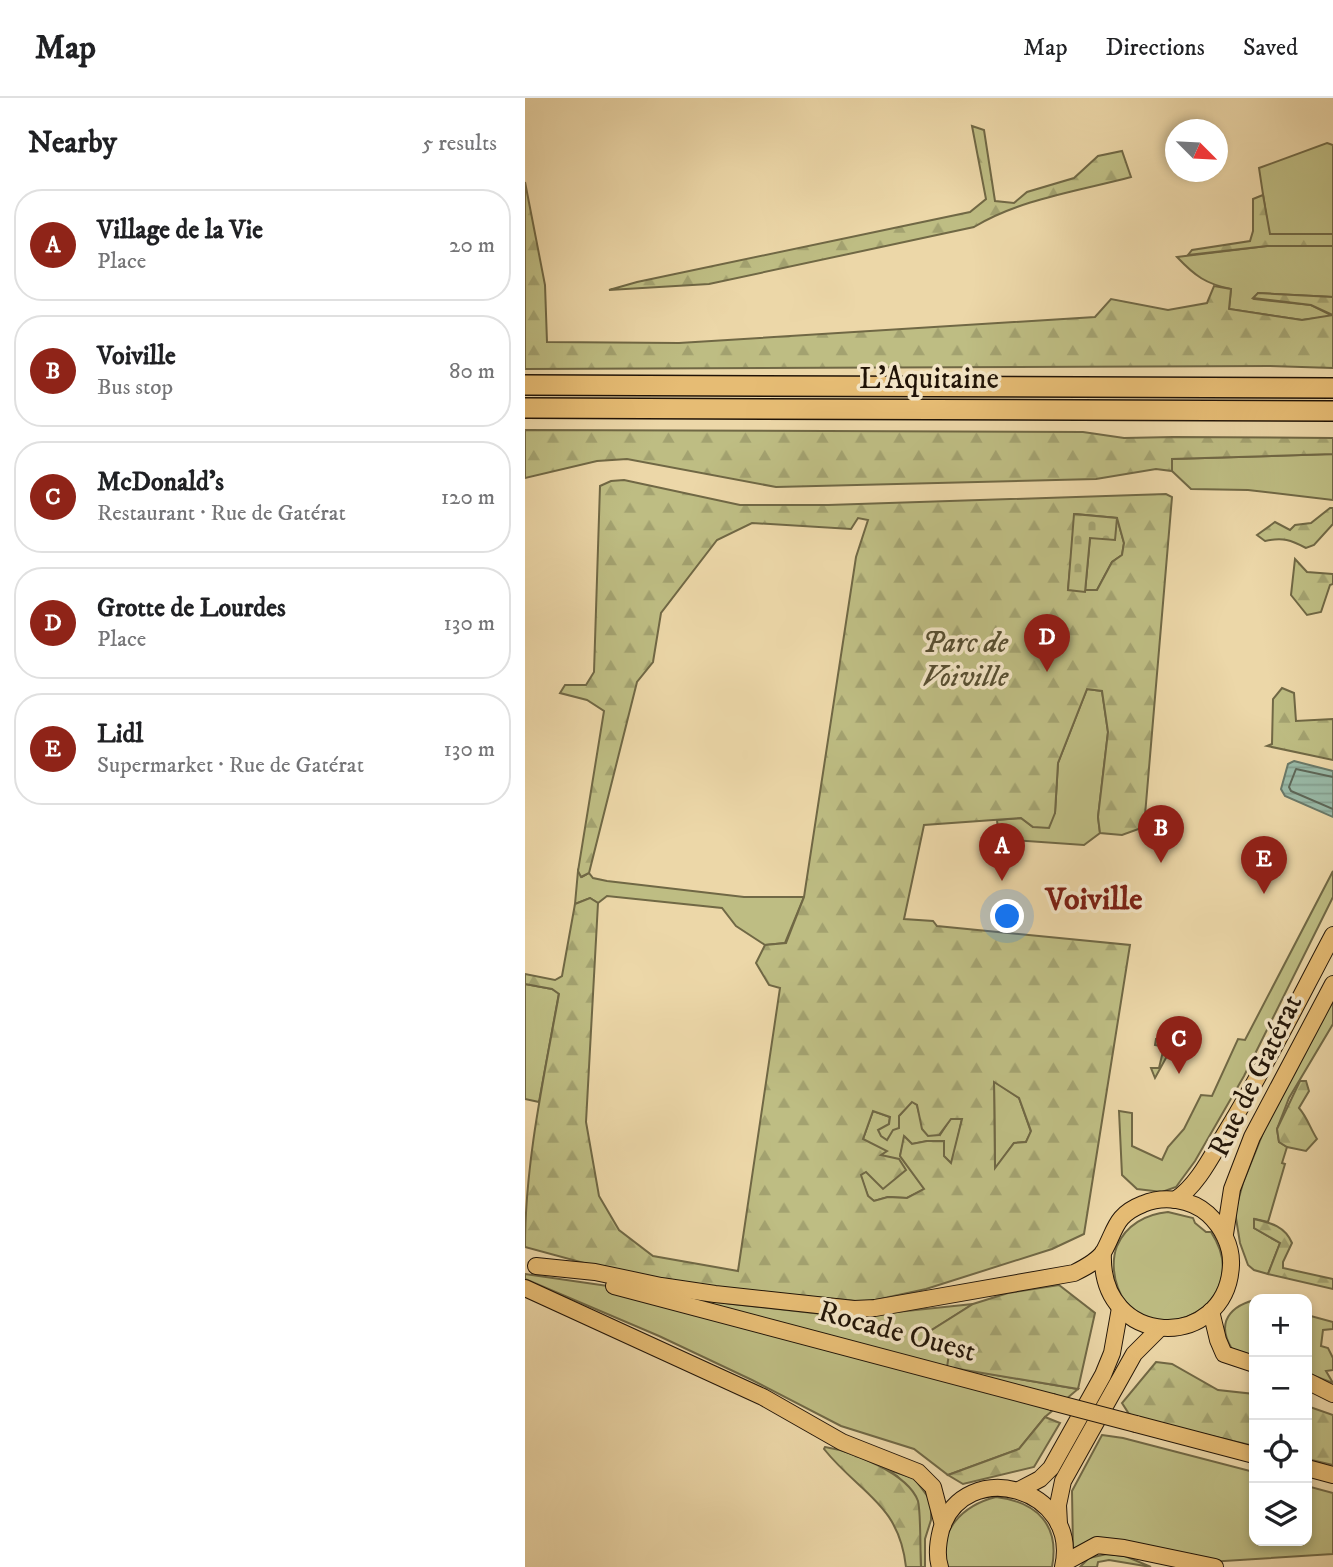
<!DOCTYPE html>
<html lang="en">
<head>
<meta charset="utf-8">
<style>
	:root { --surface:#fff; --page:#f6f6f6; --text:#202124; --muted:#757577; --line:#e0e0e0; --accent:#8f2418 }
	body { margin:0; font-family:"IM FELL DW Pica",serif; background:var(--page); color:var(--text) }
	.controls { position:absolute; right:21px; bottom:21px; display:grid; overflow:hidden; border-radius:14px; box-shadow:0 4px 10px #0003 }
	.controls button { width:63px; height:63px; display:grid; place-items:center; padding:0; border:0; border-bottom:2px solid var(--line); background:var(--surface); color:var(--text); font:35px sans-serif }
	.compass { position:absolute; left:640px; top:21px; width:63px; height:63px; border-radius:50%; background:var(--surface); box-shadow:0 4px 10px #0003; rotate:114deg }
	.you { position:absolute; left:483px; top:819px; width:24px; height:24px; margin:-18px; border:5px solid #fff; border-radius:50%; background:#1a73e8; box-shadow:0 0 0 10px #1a73e833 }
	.badge { display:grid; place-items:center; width:46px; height:46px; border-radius:50%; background:var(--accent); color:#fff; font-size:23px; font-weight:700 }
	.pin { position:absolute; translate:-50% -58px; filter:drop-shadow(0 2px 4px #0008) }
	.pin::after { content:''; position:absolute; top:37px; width:24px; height:21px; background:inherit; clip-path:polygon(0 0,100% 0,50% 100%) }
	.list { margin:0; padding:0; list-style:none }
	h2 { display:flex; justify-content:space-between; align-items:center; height:91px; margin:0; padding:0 28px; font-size:30px }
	h2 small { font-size:23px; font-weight:400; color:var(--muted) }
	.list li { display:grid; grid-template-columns:46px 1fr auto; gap:21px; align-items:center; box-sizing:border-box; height:112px; margin:0 14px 14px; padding:0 14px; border:2px solid var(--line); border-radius:28px }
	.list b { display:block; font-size:26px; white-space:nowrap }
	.list p { margin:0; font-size:23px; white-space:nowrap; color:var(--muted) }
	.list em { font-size:23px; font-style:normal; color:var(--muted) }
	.icon { flex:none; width:38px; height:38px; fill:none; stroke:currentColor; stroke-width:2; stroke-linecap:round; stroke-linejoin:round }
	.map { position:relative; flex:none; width:808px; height:1469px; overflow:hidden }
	header { display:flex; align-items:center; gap:42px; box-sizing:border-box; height:98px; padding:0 35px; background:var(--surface); border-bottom:2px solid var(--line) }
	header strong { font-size:33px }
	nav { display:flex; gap:38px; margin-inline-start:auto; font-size:24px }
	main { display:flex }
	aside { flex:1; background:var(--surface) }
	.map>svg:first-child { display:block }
	.grass { fill:#bebd83; stroke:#706845; stroke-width:2 }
	.forest { fill:url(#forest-firs); stroke:#706845; stroke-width:2; fill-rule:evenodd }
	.cemetery { fill:url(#cemetery-stones); stroke:#706845; stroke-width:2 }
	.water { fill:url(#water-rules); stroke:#697868; stroke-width:2 }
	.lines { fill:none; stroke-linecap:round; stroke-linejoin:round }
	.shore { stroke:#5d6758; stroke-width:2 }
	.primary-casing { stroke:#211407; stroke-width:18 }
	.motorway-casing { stroke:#211407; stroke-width:22 }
	.primary { stroke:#e6bc74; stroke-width:16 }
	.motorway { stroke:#e6bc74; stroke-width:19 }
	.primary-bridge-casing { stroke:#211407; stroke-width:18; stroke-linecap:butt }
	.primary-bridge { stroke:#e6bc74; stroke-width:16 }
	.labels { text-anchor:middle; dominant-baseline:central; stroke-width:7; stroke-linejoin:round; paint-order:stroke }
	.street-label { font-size:30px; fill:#211407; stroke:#f3e5c6 }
	.park-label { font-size:30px; font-style:italic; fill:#584f32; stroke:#f3e5c6 }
	.neighbourhood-label { font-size:32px; font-weight:bold; fill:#7a1f14; stroke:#f3e5c6 }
</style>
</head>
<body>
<header>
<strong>Map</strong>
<nav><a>Map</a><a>Directions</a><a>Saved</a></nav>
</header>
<main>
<aside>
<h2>Nearby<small>5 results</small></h2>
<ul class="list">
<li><span class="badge">A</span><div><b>Village de la Vie</b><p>Place</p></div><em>20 m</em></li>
<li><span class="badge">B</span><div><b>Voiville</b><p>Bus stop</p></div><em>80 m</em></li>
<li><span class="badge">C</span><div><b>McDonald's</b><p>Restaurant · Rue de Gatérat</p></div><em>120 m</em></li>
<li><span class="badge">D</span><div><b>Grotte de Lourdes</b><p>Place</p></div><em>130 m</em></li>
<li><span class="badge">E</span><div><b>Lidl</b><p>Supermarket · Rue de Gatérat</p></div><em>130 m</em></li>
</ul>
</aside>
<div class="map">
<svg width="808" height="1469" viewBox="0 0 808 1469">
	<defs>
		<pattern id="forest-firs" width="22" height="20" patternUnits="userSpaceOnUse" patternTransform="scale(1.75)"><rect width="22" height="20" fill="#bebd83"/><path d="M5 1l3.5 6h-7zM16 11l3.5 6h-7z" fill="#a3a270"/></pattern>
		<pattern id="cemetery-stones" width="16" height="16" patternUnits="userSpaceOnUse" patternTransform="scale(1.75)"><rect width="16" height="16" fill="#bebd83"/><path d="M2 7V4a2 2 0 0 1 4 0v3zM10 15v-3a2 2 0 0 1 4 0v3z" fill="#a3a270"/></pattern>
		<pattern id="water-rules" width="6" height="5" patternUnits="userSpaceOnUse" patternTransform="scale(1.75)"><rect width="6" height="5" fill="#99baa8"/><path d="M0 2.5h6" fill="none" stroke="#849f8f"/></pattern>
	</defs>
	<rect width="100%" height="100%" fill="#ecd7a8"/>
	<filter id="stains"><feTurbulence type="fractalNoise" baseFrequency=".00286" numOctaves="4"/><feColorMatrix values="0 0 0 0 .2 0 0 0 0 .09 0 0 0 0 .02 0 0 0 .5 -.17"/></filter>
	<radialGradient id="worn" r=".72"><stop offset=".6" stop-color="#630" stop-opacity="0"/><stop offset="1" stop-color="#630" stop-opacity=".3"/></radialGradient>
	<g class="grass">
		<polygon points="802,45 808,47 808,136 744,136 734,70"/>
		<path d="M742,148H808V199L733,195L729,201L786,207L808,218L777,222L704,211L706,191C681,186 670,178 652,159Z"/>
		<polygon points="808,356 808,402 723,392 666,391 647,373 647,361"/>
		<polygon points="592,420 599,445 597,457 587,464 572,492 560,494 565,440"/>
		<polygon points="562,591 577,593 583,634 573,719 575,735 559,747 474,741 472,722 496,720 508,729 530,715 533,665"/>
		<polygon points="53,773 57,779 64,775 68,780 82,783 219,799 279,799 260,845 240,847 211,828 197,810 82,798 73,805 65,800 50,806"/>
		<polygon points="808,773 808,799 719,978 670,1063 651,1089 637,1094 612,1091 597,1077 594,1013 607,1015 607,1048 637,1062 643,1049 659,1031 676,997 687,998 713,941 720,942"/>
		<polygon points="0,886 27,891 34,895 14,1004 0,1001"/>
		<polygon points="808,899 808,926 764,1000 752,1031 754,1044 762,1049 757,1065 760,1066 743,1124 730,1121 729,1130 755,1145 743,1176 729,1172 723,1167 715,1145 710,1114 718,1085 740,1030"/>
		<polygon points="653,938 630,980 626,970 634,970 639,949 630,947 631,941"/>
		<polygon points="469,983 494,1000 506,1034 501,1044 489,1045 470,1071"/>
		<polygon points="387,1003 392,1007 394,1015 415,1037 426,1020 437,1021 427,1066 402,1043 387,1046 380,1039 375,1058 400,1091 382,1100 363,1099 349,1103 343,1098 335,1077 354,1057 338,1041 348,1013 365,1019 364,1026 356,1038"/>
		<path d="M643,1114L668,1120L670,1125L681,1134H686C734,1207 621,1261 593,1190C588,1177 587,1161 592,1148C601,1127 621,1116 643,1114Z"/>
		<polygon points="0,1176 207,1206 324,1219 448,1206 402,1235 425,1250 423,1269 553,1291 520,1319 494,1351 423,1377 389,1351 316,1328 227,1282 134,1238 0,1181"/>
		<path d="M740,1200L750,1201H729V1258L707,1251C688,1220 711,1204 740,1200Z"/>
		<polygon points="782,1217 808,1224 808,1231 798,1232 796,1248 803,1250 808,1260 808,1272 801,1273 808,1285 782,1275"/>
		<polygon points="577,1337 598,1340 729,1374 729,1443 782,1443 782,1388 808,1395 808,1456 683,1464 573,1441 548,1451 547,1393"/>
		<polygon points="360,1371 389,1380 406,1403 406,1422 400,1441 400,1469 396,1469 392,1402 372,1378"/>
		<path d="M471,1399C512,1404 535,1427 527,1469H422C411,1432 439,1407 471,1399Z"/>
		<polygon points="582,1456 600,1458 626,1469 584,1462 573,1464 572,1469 555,1469 564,1460"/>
	</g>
	<g class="forest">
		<path d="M447,28L459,32L470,103L489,105L502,94L549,80L573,58L597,53L606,79C554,93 495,101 449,129L184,186L84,192L112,184L445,114L461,101Z"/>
		<polygon points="0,84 20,187 22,244 154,245 570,219 586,201 643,212 682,205 689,188 706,191 704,211 777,222 808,217 808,270 745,268 0,271"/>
		<polygon points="738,97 745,136 808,136 808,148 742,148 663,157 667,152 725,143 728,133 728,101"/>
		<polygon points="733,195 808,199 808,217 786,207 728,200"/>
		<polygon points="0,332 558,334 599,340 648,339 808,340 808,356 647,361 647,373 631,371 571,381 251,389 102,361 72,363 0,380"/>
		<path d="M99,382L215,407H303L641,396L647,399L619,729L597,737L575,735L573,719L583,634L577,593L562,591L533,665L530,715L524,730L508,729L496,720L399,727L379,821L408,823L412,828L605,847L559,1136L527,1151L401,1191L341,1204L129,1184L0,1149C0,1064 19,979 34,896L27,891L0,886V876L30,882L37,878L50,806L65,800L73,805L61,1024L74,1098L94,1132L128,1158L213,1173L255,890L244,887L231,865L240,847L261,845L279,799L331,459L343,422L333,420L326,431L227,425L192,442L136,515L128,564L112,584L64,775L56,779L53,773L79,613L62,602L35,595L40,587H61L69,574L75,388L86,383ZM550,416L592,420L599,445L597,457L587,464L572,492H543ZM469,984L494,1000L506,1033L501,1044L489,1045L470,1070ZM387,1004L392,1007L397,1031L403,1038L414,1037L426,1021H437L426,1065L419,1058V1043H402L387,1046L379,1038L375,1058L399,1091L382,1100L363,1099L349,1103L343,1098L336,1077L341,1074L358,1091L381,1072L374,1061L356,1057L362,1053L338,1041L348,1013L365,1019L364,1026L353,1032L356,1038L362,1042L368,1032L374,1030V1018Z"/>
		<path d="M805,410H808V426L789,447L781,450C766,442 758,439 740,443L732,437L750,424L765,432L770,427L786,425Z"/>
		<polygon points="770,461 782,474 808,476 808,486 805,487 796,514 782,517 766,497"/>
		<polygon points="757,590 769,595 771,623 808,621 808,662 742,648 747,646 748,601"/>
		<path d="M775,983H781L784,993L774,1010C782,1019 785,1030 792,1041L781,1053L762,1049L754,1044L752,1031Z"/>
		<path d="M729,1121C746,1125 760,1128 767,1145L758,1164V1170L808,1181V1191L743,1176L755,1145L729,1130Z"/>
		<polygon points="534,1187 570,1215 553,1291 422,1269 425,1250 402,1235 448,1206 483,1195"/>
		<polygon points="631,1264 647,1266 693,1292 729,1296 729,1348 606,1319 597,1305"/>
		<polygon points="782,1308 808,1317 808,1367 782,1361"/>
		<polygon points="520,1319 535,1325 509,1369 438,1386 423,1377 494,1351"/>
		<path d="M300,1349C326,1353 383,1375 393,1403C396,1414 395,1454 396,1469H381C374,1405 334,1395 299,1351Z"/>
	</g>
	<polygon class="cemetery" points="549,416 592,420 590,442 565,440 560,494 543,492"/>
	<polygon class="water" points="769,663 808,673 808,719 760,698 756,691 763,666"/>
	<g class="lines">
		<polyline class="shore" points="808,679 771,671 764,689 766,693 808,711"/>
		<g class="primary-casing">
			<g id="primary">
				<path d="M650,1102C673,1087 687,1057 701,1034C740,970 773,903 808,837"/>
				<polyline points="700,1136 707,1091 727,1039 808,886"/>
				<path d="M11,1168L70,1174L136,1188L190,1196L329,1211L350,1210L549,1175C559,1170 573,1163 579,1153C591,1131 590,1117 618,1106C639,1097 666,1101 683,1116C697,1129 707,1148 706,1167C702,1254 573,1252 578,1154"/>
				<polyline points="89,1188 527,1304"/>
				<polyline points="0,1190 238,1299 317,1344 393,1374 408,1389 418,1427"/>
				<polyline points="686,1213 693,1242 699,1256 729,1266"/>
				<polyline points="782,1283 808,1296"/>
				<polyline points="611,1326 729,1357"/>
				<polyline points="782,1370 808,1377"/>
				<polyline points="494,1392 515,1381 526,1370 578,1277 587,1255 595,1210"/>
				<polyline points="534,1426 533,1407 538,1383 609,1256 635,1230"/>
				<polyline points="539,1465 572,1447 599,1450 690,1469"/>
				<path d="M415,1469C411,1457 413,1444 416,1432C439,1358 556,1389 538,1469"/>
			</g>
		</g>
		<g class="motorway-casing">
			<g id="motorway">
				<polyline points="0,287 808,290"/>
				<polyline points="0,310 808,313"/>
			</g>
		</g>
		<use href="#primary" class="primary"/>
		<use href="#motorway" class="motorway"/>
		<g class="primary-bridge-casing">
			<polyline id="primary-bridge" points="527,1304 611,1326"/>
		</g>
		<use href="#primary-bridge" class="primary-bridge"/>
	</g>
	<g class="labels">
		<g class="street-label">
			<text x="404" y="281">L'Aquitaine</text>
			<text transform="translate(731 978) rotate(-64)">Rue de Gatérat</text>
			<text transform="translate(372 1234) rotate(15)">Rocade Ouest</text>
		</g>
		<g class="park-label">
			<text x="440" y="545">Parc de<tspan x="440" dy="34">Voiville</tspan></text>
		</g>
		<g class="neighbourhood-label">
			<text x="569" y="802">Voiville</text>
		</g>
	</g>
	<rect width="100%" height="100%" filter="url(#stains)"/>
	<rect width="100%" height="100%" fill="url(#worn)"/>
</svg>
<div class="controls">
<button>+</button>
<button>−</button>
<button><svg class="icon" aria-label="locate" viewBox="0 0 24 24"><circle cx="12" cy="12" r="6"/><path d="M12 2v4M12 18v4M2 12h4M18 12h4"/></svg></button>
<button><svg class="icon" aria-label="layers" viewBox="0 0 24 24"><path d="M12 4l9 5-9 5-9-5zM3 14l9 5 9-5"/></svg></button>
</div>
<svg class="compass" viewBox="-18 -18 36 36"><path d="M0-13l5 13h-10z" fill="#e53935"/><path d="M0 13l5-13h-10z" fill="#757577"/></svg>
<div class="you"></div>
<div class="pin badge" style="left:477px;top:783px">A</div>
<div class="pin badge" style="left:636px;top:765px">B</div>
<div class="pin badge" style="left:654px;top:976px">C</div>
<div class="pin badge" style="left:522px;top:574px">D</div>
<div class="pin badge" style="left:739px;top:796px">E</div>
</div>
</main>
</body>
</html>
